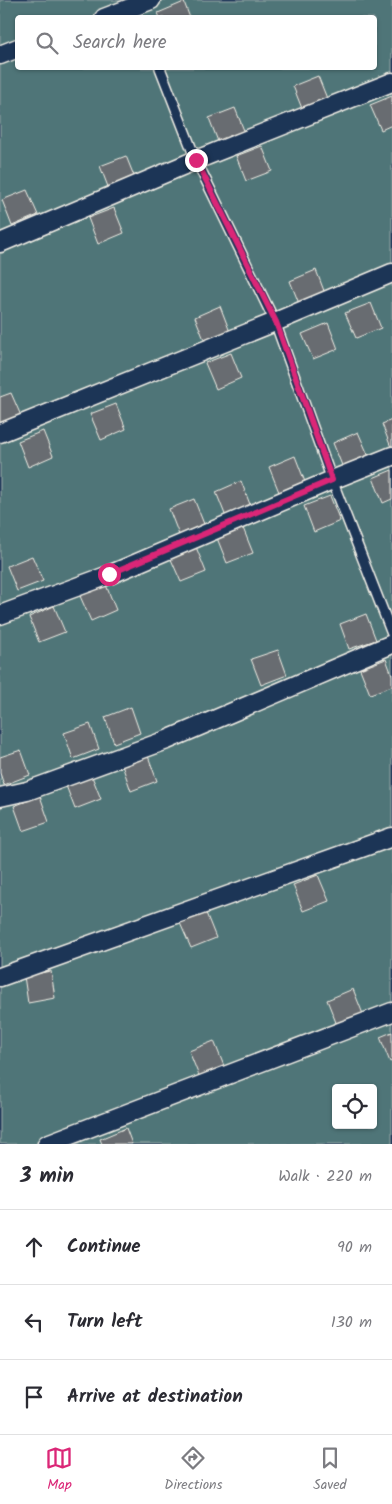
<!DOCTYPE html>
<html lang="en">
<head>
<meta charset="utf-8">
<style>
	:root { --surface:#fff; --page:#f2f2f3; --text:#2b2b33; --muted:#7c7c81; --line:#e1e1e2; --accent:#db2777 }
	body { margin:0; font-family:Kalam,sans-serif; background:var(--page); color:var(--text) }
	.controls { position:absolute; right:15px; bottom:15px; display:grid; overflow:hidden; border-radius:5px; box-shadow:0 1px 4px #0004 }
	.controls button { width:45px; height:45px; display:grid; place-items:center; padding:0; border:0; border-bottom:1px solid var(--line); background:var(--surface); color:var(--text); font:25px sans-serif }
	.stop { position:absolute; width:15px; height:15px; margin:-11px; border:4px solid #db2777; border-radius:50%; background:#fff }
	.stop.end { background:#db2777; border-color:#fff; box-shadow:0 1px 5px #0008 }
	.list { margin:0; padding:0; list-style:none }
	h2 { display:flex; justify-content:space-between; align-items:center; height:65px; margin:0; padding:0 20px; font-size:21px }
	h2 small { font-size:16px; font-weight:400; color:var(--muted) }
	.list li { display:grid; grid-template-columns:32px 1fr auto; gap:15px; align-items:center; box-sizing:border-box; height:75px; padding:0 20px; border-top:1px solid var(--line) }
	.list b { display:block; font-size:19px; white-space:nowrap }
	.list em { font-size:16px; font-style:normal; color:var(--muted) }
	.icon { flex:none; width:28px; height:28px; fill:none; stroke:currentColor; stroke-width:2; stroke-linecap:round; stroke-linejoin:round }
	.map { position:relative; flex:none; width:392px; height:1144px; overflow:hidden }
	.search { position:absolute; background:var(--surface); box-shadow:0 1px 4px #0004; left:15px; right:15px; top:15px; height:55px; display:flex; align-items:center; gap:12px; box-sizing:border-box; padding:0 18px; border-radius:5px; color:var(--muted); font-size:19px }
	.sheet { height:290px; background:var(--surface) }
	nav { display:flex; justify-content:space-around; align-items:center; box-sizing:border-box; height:70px; border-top:1px solid var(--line); background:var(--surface); font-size:14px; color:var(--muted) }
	nav a { display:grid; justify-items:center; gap:2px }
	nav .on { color:var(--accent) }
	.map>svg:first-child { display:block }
	.green { fill:#507578; stroke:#a2b3b0; fill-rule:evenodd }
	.building { fill:#676c71; stroke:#f4f1e8 }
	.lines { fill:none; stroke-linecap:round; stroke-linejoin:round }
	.service-casing { stroke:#f4f1e8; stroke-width:12 }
	.minor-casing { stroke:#f4f1e8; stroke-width:21 }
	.service { stroke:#1d3557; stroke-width:9 }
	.minor { stroke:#1d3557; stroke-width:18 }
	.route { stroke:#db2777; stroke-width:6 }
</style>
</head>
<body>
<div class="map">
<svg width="392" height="1144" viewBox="0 0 392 1144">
	<rect width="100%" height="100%" fill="#1d3557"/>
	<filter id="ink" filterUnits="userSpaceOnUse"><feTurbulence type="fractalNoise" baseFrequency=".02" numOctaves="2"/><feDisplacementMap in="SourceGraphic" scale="10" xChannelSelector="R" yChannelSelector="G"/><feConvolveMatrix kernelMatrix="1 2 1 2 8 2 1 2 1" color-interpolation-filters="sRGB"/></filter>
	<g filter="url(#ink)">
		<path class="green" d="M0,0H392V1144H0ZM18,18H374V68H18ZM336,1088H373V1125H336Z"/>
		<g class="building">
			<polygon points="184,2 190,18 160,18 158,13"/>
			<polygon points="318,76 328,101 303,111 293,86"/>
			<polygon points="392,96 392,125 381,130 370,105"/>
			<polygon points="235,108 245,133 219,144 209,118"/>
			<polygon points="262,146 272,171 246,181 236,156"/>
			<polygon points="126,156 136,181 110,192 100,166"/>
			<polygon points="27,190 38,215 12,226 2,200"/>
			<polygon points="114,208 124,233 98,244 88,218"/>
			<polygon points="316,270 326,296 300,306 290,281"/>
			<polygon points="371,303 381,328 356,338 345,313"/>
			<polygon points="220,306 230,332 205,342 195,317"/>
			<polygon points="328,323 338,349 313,359 302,334"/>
			<polygon points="231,353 241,378 216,389 205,363"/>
			<polygon points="11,393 22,418 0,426 0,397"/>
			<polygon points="116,404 126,429 101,440 90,414"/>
			<polygon points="392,420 392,450 382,424"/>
			<polygon points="43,431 53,456 28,467 18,441"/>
			<polygon points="358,432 369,457 343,468 333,443"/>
			<polygon points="295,456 305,482 279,492 269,467"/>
			<polygon points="392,470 392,499 383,503 373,478"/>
			<polygon points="241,481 251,507 226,517 216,492"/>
			<polygon points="330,496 340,521 314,532 304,506"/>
			<polygon points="194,499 204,524 179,535 169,509"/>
			<polygon points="243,528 253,553 227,563 217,538"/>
			<polygon points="196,547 206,572 181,582 170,557"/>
			<polygon points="32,556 43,581 17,591 7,566"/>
			<polygon points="106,585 116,610 91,621 80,596"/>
			<polygon points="54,606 65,632 39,642 29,617"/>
			<polygon points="366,614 376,640 349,649 340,624"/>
			<polygon points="278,650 287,675 261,685 251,659"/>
			<polygon points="386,659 392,675 392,686 370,694 360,669"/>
			<polygon points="131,707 140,733 114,743 105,717"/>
			<polygon points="90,724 99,749 73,759 64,733"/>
			<polygon points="21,750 30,775 4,785 0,773 0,757"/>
			<polygon points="148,756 157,781 131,791 122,765"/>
			<polygon points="91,774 101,799 75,809 65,783"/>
			<polygon points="40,796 49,822 23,831 14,806"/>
			<polygon points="318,875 329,901 303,911 293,885"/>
			<polygon points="206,913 216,938 191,948 180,923"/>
			<polygon points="51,971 55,998 28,1003 24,976"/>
			<polygon points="353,989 363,1014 337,1025 327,1000"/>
			<polygon points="392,1032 392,1061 390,1062 380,1037"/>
			<polygon points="214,1041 224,1066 199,1076 189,1051"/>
			<polygon points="126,1128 132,1144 102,1144 100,1139"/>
		</g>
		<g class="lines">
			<g class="service-casing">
				<polyline id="service" points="160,68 196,160 275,322 332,480 392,634"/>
			</g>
			<g class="minor-casing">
				<g id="minor">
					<polyline points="104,18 151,0"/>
					<polyline points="0,55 18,48"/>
					<polyline points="0,243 196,160 392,82"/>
					<polyline points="0,433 275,322 392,273"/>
					<polyline points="0,615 109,575 332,480 392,456"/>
					<polyline points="0,797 27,791 167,740 392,644"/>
					<polyline points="0,977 392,837"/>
					<polyline points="47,1144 392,1012"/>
				</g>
			</g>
			<use href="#service" class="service"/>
			<use href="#minor" class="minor"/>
		</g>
	</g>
	<g class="lines" filter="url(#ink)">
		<polyline class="route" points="109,574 332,480 276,322 196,160"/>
	</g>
</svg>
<div class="controls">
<button><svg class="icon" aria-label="locate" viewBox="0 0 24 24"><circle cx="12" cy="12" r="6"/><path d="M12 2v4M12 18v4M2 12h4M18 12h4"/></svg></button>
</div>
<div class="stop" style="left:109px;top:574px"></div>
<div class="stop end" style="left:196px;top:160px"></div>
<div class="search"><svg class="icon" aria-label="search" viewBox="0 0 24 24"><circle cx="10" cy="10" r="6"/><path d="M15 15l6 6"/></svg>Search here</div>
</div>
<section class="sheet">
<h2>3 min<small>Walk · 220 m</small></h2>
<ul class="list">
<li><svg class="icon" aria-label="ahead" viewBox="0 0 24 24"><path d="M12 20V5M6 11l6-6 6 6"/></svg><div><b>Continue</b></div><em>90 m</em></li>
<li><svg class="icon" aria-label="left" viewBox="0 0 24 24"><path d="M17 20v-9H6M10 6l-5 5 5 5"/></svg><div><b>Turn left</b></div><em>130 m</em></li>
<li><svg class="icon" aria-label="arrive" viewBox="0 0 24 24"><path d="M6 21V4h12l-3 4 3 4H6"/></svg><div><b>Arrive at destination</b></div></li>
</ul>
</section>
<nav>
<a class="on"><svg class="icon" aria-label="map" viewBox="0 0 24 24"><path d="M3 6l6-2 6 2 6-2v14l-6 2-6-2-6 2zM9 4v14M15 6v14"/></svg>Map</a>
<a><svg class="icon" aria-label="directions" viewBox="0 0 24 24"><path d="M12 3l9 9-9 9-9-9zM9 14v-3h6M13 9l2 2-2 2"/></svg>Directions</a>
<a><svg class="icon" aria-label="saved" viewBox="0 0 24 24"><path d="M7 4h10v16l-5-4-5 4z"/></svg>Saved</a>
</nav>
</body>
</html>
